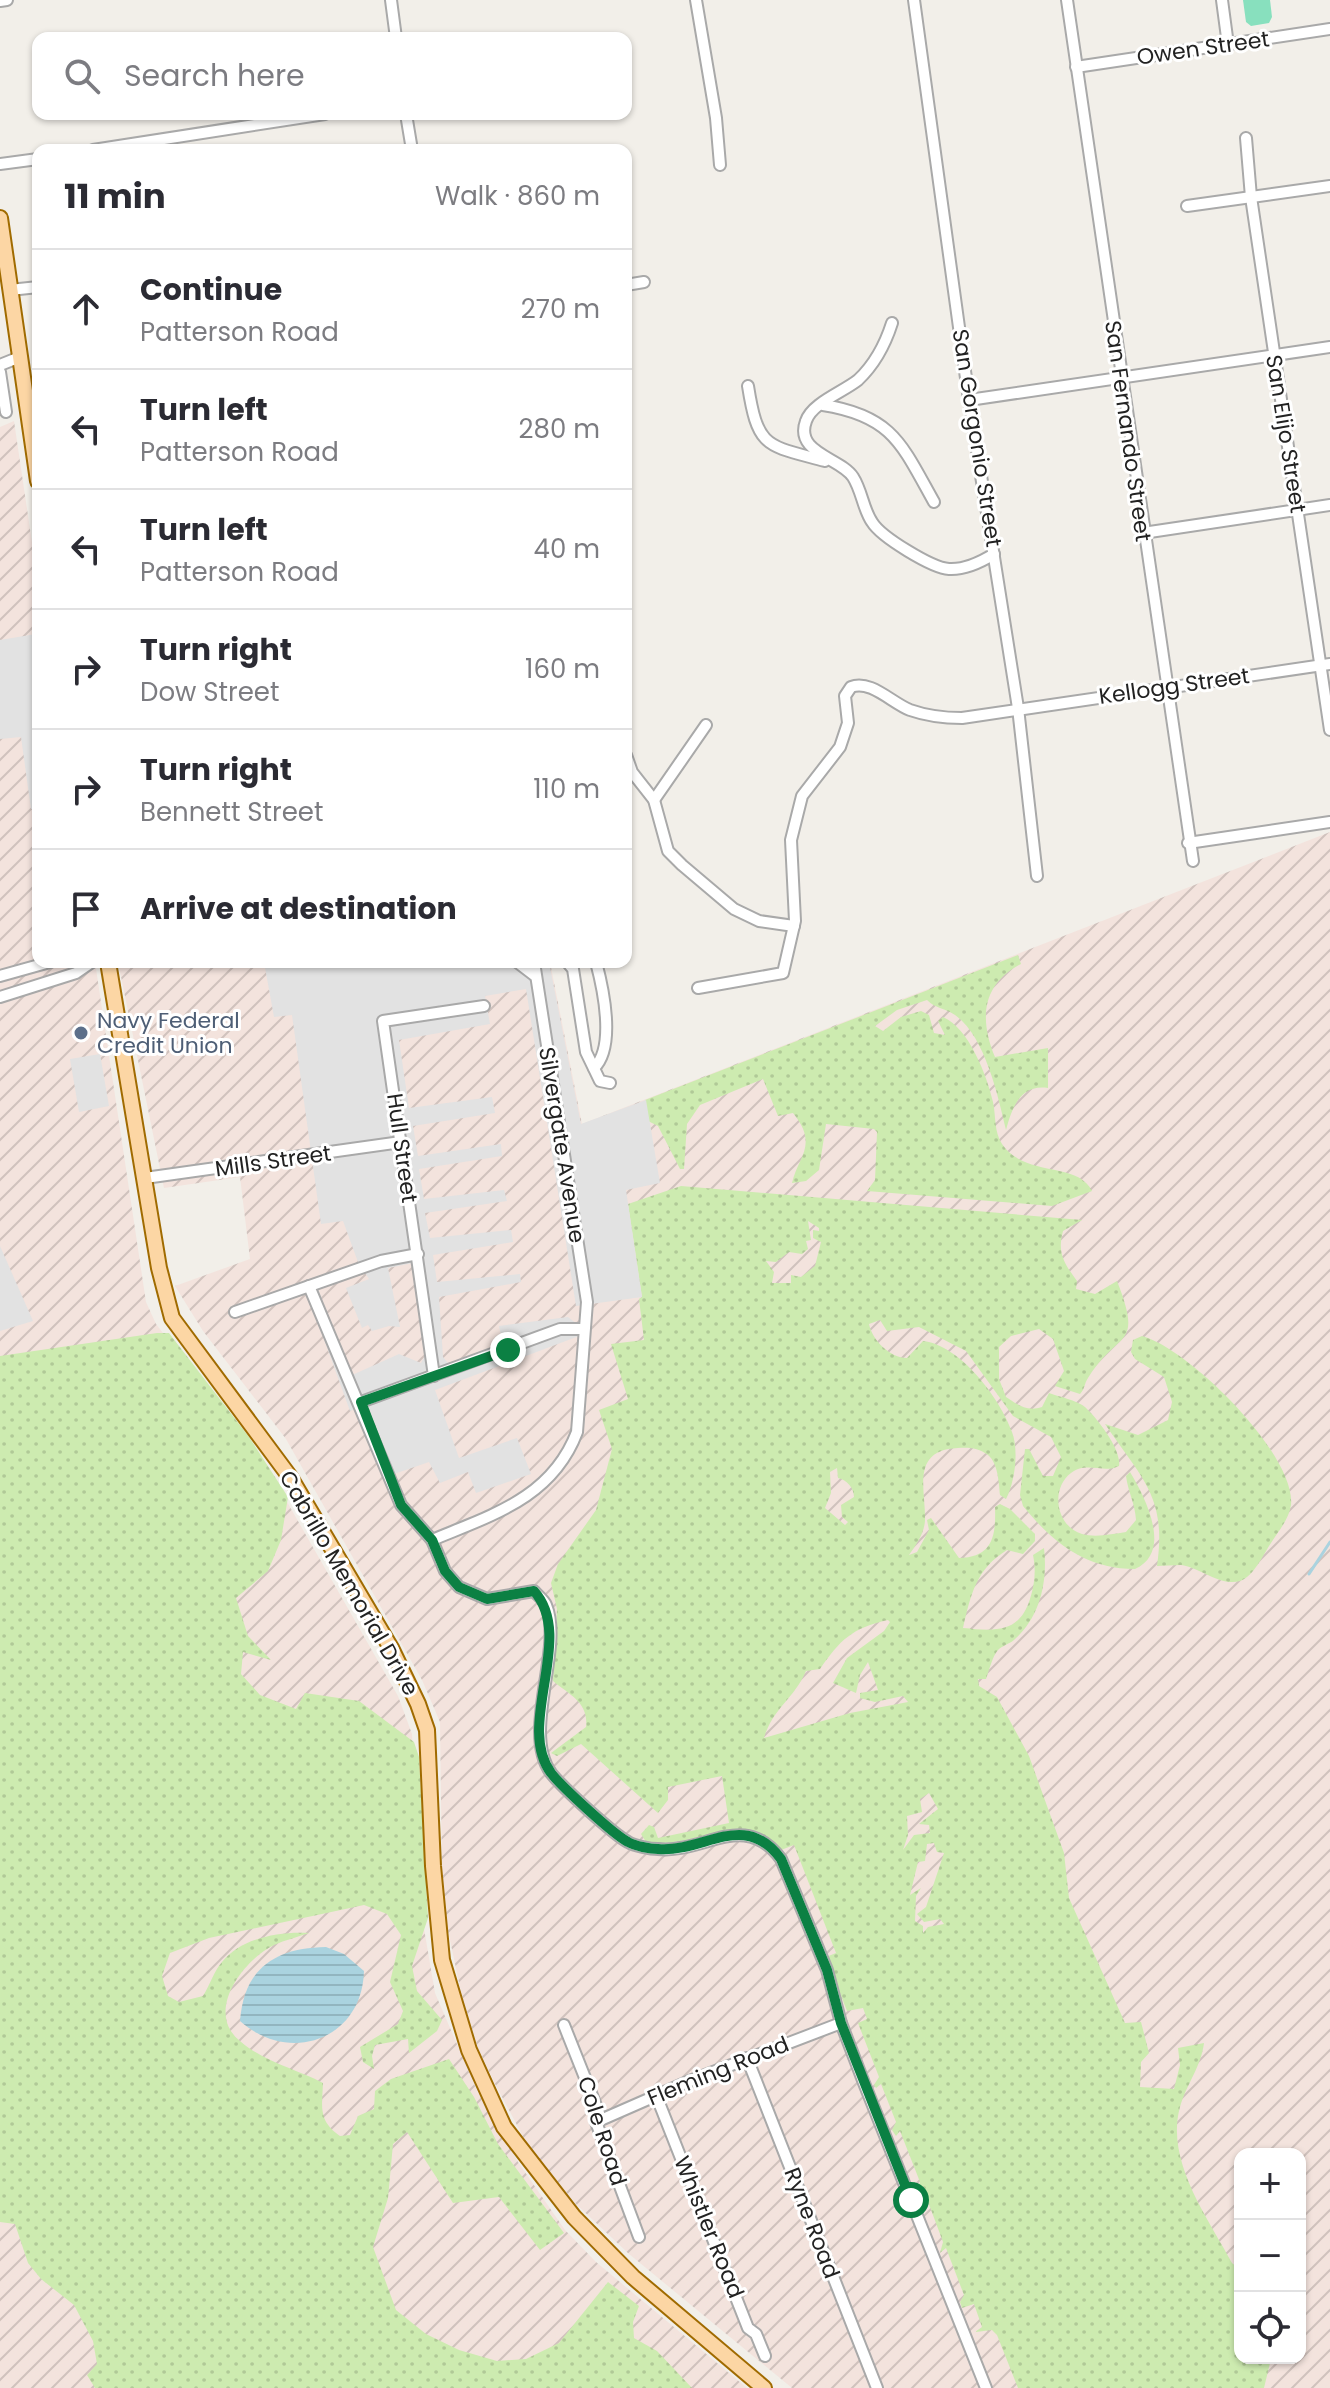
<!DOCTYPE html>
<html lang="en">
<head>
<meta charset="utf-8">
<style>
	:root { --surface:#fff; --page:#f7f7f7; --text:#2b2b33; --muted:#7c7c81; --line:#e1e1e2 }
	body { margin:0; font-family:Poppins,sans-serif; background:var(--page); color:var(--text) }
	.controls { position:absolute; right:24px; bottom:24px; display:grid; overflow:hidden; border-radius:16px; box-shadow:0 2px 6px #0004 }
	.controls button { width:72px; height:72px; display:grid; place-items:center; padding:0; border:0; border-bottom:2px solid var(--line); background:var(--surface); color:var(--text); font:40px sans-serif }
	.stop { position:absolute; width:24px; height:24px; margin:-18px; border:6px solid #0b8043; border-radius:50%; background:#fff }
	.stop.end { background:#0b8043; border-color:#fff; box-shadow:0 2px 8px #0008 }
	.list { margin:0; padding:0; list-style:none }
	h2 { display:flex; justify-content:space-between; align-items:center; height:104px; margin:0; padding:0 32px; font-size:34px }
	h2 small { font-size:26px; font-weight:400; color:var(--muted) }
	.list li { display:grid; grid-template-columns:52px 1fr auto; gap:24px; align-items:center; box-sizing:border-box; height:120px; padding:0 32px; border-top:2px solid var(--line) }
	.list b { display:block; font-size:30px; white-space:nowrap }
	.list p { margin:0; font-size:26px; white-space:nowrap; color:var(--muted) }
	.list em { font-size:26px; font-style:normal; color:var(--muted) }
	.icon { flex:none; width:44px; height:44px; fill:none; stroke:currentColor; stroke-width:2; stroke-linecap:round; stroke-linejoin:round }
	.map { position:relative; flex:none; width:1330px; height:2388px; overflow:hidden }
	.search { position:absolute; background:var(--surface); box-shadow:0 2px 6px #0004; left:32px; top:32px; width:600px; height:88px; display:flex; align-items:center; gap:20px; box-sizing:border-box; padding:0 28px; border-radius:16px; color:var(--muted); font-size:30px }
	.panel { position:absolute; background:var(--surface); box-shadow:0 2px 6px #0004; left:32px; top:144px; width:600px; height:824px; border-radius:16px }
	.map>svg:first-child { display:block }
	.military { fill:url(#military-furrows); fill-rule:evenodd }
	.grass { fill:url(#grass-dots); fill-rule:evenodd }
	.pitch { fill:#88e0be }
	.parking { fill:#e2e2e2 }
	.water { fill:url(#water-rules) }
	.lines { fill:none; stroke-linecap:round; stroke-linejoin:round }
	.stream { stroke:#aad3df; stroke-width:3 }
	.minor-casing { stroke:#a9a9a9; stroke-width:14 }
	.major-casing { stroke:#a06b00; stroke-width:18 }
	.minor { stroke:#fff; stroke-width:10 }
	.major { stroke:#fcd6a4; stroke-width:14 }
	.route { stroke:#0b8043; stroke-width:10 }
	.service-dot { fill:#5c6f8a; stroke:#fff; stroke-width:3 }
	.labels { text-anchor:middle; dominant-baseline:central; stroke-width:6; stroke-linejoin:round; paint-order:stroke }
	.street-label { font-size:22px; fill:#222; stroke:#fff }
	.service-label { font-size:22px; fill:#4e5e75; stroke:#fff; text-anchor:start }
</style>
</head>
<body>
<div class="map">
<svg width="1330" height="2388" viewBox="0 0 1330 2388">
	<defs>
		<pattern id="military-furrows" width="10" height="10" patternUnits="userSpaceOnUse" patternTransform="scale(2)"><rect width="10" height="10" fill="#f3e3dd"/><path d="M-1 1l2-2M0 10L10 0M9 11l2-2" fill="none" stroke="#d0c2bd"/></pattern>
		<pattern id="grass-dots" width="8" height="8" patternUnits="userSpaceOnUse" patternTransform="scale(2)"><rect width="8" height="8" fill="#cdebb0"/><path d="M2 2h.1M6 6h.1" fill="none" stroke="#b0c997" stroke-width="1.8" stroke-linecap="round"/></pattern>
		<pattern id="water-rules" width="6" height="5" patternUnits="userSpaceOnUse" patternTransform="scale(2)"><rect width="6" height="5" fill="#aad3df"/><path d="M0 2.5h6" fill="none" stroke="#92b5bf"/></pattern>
	</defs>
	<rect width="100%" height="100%" fill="#f2efe9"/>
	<g class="military">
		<polygon points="14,421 38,583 38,962 95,962 146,1302 156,1324 270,1472 398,1696 412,1734 419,1899 435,1993 478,2093 518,2162 565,2230 596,2262 747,2388 0,2388 0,427"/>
		<path d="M1330,832V2388H792L629,2254L576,2204L528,2146L494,2082L478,2048L461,1992L447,1926L442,1876L440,1722L422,1680L286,1439L203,1331L175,1286L250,1259L240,1177L164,1188L118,962H550L582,1124ZM1240,2154H1300V2358H1240Z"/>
	</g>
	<g class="grass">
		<path d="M1018,955L1021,964C982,984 979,1019 995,1057L1048,1048V1088C1020,1084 1012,1108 1006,1130C998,1096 985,1036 955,1015C945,1008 936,1009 927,1000L897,1010L875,1026L883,1031L901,1017L921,1011L929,1015L934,1033L945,1035L938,1021L943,1017C969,1028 987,1076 993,1102C996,1116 994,1132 1002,1144C1025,1178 1078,1161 1092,1191L1052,1206L867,1191L875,1180L877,1132L874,1129L826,1124L819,1170L806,1181L792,1183C798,1156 819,1145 793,1113L778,1116L763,1079L700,1105L687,1124L684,1169H680L658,1126L648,1121L645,1100Z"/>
		<path d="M681,1186L1082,1220L1063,1231C1057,1253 1064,1263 1077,1281L1076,1289L1095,1294L1117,1281C1144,1350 1118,1329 1088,1378C1084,1384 1085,1389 1080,1394L1055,1386L1064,1371L1053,1339L1039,1329L1011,1336L999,1347V1379L1006,1397C1018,1405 1027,1412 1042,1407L1049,1393C1060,1397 1076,1400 1085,1407C1097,1418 1122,1450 1119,1466C1104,1474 1087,1461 1071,1473C1050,1489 1056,1526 1082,1534C1096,1538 1112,1534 1126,1532L1136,1520C1135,1503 1128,1492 1126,1476L1130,1472C1144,1495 1174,1552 1135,1569C1086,1569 1053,1543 1023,1506L1020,1495L1025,1449H1029L1043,1476H1053L1061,1457L1051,1437L1013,1416L966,1351L919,1327L887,1331L880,1320L869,1324C872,1340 890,1358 907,1358L923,1341C960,1345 1000,1398 1012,1432C1019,1450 1015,1482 1006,1499L1000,1495C999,1483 998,1463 988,1455C979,1448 968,1447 958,1448C910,1450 926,1490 925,1521C924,1534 916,1545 909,1555L917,1552L929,1530L927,1520L931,1518L959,1558C993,1557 996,1536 995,1507L1000,1504L1010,1509L1035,1534V1541L1023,1554L1007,1550C976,1569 971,1594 963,1628C995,1631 1019,1634 1030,1599C1035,1583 1036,1570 1033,1555L1044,1548C1048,1581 1040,1618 1014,1640C1009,1644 1002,1646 998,1650C992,1657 989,1671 986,1679H978L979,1686L997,1697L1029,1756L1064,1853L1069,1898L1125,2023L1141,2022L1149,2053L1141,2062L1140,2087L1174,2089L1180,2065L1178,2048L1204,2043C1201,2067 1186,2085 1180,2107C1165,2161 1208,2218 1232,2263L1240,2270V2358H1264L1270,2363L1264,2388H1018L997,2335L992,2330L975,2332L982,2327L974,2304L962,2308L960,2302L964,2295L946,2248L940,2253L943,2242L927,2199L921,2203L916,2191L920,2182L900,2131L896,2136L892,2130L896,2122L881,2084L876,2088L874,2085L879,2077L858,2023L867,2019L863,2008L847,2011L826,1957L836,1953L794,1845L781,1850C736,1810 696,1849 646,1842L641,1834L649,1825L654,1827L658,1838L729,1823L722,1776L668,1787V1800L658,1813L581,1744L557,1756L551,1753L586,1727C589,1703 570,1695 553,1681L557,1609L551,1583L558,1564L596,1510L612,1449L599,1410L628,1399L611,1344L644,1340L639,1299L642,1297L628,1204ZM808,1221L819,1228V1231L813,1230V1238L821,1242L815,1266L801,1277L791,1275V1283H772L774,1272L766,1261L776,1262L789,1252L802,1254L808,1249L806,1241L811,1240ZM837,1468L838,1478C847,1480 854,1488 854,1497L841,1505L842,1517L848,1522L845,1525L825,1508L831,1493L830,1472ZM888,1620L890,1622L884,1631L847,1658L833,1683L856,1693L860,1675L868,1662L878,1690L860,1693V1698L875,1702L903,1696L908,1702L850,1713L764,1738C773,1708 794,1699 806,1671L820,1669C840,1640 852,1628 888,1620ZM929,1793L938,1809L919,1824L929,1825L930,1833L914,1835L903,1850L908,1835L907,1816L922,1812L920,1799ZM934,1843L937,1852L944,1853L926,1907L917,1914L924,1922L940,1919L944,1924L928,1927L923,1933V1926L915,1921L916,1896L921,1888L910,1895L918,1862L925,1861L927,1844Z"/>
		<path d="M157,1333H169L249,1437L288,1497L281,1540L268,1571L236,1598L248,1636L271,1660L243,1652L241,1674L260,1695L296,1709L305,1693L359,1701L414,1742L419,1757L428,1918L412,1966L417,1991L442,2020L437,2031L409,2053L408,2039L375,2045L372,2056L374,2069L363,2062L360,2047L398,2024L403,2011L390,1982L401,1935L387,1914L364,1905L209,1938L170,1953L162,1976L168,1996L179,2002L203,1996C210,1985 214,1971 222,1962C241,1938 280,1931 309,1933C298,1937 285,1940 274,1945C243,1960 204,2012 240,2041C264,2062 296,2069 323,2083C322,2107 318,2121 340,2136L350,2135L358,2116L374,2109L375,2091L391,2079L449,2059L474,2097L498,2144L564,2233L540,2250L499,2197L453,2203L407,2132L393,2144L388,2198L373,2247L396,2310L426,2334L459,2350L497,2361L526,2359L559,2343L608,2282L639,2306L633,2322L634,2338L657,2351L692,2388H95L87,2375L97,2364L93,2341L74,2305L41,2279L28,2263L15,2224L0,2222V1356Z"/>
		<path d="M1142,1336C1188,1348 1296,1454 1291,1505C1289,1519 1278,1532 1271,1543C1263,1555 1254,1576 1240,1581C1221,1587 1199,1567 1181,1565C1173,1565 1164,1566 1157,1566C1167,1496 1142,1479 1105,1424L1138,1435L1168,1420L1172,1402L1164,1377L1135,1359L1131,1352L1133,1340Z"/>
	</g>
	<polygon class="pitch" points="1243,0 1270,0 1272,17 1269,23 1251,26 1246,22"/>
	<g class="parking">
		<polygon points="36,634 38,808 31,809 21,737 0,739 0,640"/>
		<polygon points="264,962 549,962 581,1124 646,1100 660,1183 626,1190 642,1297 576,1306 526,989 485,996 490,1024 399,1040 409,1108 492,1097 495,1113 413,1126 418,1156 501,1144 502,1156 419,1169 424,1199 504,1190 507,1201 425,1213 430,1238 511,1230 513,1242 433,1255 437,1282 520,1274 521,1282 439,1297 443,1357 448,1363 503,1345 499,1326 568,1317 577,1324 579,1336 435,1390 459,1458 517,1438 531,1474 476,1493 468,1472 440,1483 429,1462 394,1474 367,1403 350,1411 304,1284 315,1280 350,1376 399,1354 421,1363 426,1354 413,1263 388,1268 400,1327 389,1326 372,1331 368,1325 362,1328 346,1288 369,1279 358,1262 343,1221 321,1224 292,1015 274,1017"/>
		<polygon points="100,1054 109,1106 79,1112 70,1059"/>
		<polygon points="0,1246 33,1321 0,1331"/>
	</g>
	<path class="water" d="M326,1947L344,1954L364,1971C362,2040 289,2065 240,2021C244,1969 274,1948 326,1947Z"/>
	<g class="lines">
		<polyline class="stream" points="1309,1574 1330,1542"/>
		<g class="minor-casing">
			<g id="minor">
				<polyline points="391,0 396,38"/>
				<polyline points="696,0 716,118 720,165"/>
				<polyline points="914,0 969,400 1018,708 1037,876"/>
				<polyline points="1067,0 1193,861"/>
				<polyline points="1222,0 1228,45"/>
				<polyline points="0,1 7,0"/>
				<polyline points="1076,67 1330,29"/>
				<polyline points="406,114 412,150"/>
				<polyline points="1246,138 1251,197 1330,730"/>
				<polyline points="93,150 325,114"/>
				<polyline points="0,164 38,159"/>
				<polyline points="1187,206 1330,186"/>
				<polyline points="626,285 644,282"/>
				<polyline points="10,290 38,287"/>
				<path d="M892,323C885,345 875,364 858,380C843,392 812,403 806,421C794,453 841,458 853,477C862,491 863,509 872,522C881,537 932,568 949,569C965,570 981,562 994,554"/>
				<polyline points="0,365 20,357"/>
				<polyline points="0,372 6,412"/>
				<path d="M748,386C758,449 766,445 825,461"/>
				<polyline points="969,400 1330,347"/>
				<path d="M823,405C893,416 902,445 934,502"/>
				<polyline points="1143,533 1330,505"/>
				<polyline points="626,755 632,772 654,800 668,851 682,865 734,909 759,921 794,926"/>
				<polyline points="654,800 706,725"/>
				<polyline points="1188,843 1330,822"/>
				<polyline points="517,962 534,975"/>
				<polyline points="567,962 573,969 586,1052 600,1081 610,1083"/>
				<polyline points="0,976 50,962"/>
				<path d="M698,988L783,973L795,921L791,840L802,796L840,747L848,723L845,696L851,687C870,679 892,703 910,710C927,716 944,718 962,718L1330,664"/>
				<polyline points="0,997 76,973 92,962"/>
				<path d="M594,1068C616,1047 603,988 596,962"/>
				<polyline points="145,1178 401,1142"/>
				<path d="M309,1286L401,1505L432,1540L445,1571L459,1587L487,1599L534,1591C537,1595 544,1600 546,1605C564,1648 521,1732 551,1773C562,1787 613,1834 628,1842C635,1846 650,1849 658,1849C705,1854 744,1809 781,1859L827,1970L841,2023L864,2083L986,2388"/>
				<polyline points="235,1312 381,1261 418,1254"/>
				<polyline points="434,1376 383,1021 484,1006"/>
				<polyline points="361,1402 560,1329 584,1329"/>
				<path d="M432,1540C492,1515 552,1498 577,1432L587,1302L534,962"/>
				<polyline points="564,2025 599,2113 596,2122 639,2237"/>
				<polyline points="747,2058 877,2388"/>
				<polyline points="656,2095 748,2328 756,2334 765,2356"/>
				<polyline points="596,2122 692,2080 841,2023"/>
			</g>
		</g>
		<g class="major-casing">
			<g id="major">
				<polyline points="0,218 38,481"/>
				<polyline points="108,962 159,1268 172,1318 290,1477 391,1648 418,1704 427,1730 433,1866 442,1960 469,2050 504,2127 574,2217 633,2277 764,2388"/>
			</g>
		</g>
		<use href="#minor" class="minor"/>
		<use href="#major" class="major"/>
	</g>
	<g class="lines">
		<path class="route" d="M508,1350L361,1402L401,1505L432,1540L445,1571L459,1587L487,1599L534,1591C576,1638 515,1724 551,1773C562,1787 613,1834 628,1842C635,1846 650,1849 658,1849C705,1853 744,1809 781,1859L827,1970L841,2023L911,2200"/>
	</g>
	<circle class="service-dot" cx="81" cy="1033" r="8"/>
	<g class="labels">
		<g class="street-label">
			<text transform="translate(1203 48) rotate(-8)">Owen Street</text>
			<text transform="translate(1128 431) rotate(82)">San Fernando Street</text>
			<text transform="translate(1286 434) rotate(81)">San Elijo Street</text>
			<text transform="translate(977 438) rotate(81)">San Gorgonio Street</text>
			<text transform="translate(1174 686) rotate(-8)">Kellogg Street</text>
			<text transform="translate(562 1145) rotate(81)">Silvergate Avenue</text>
			<text transform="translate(402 1148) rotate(82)">Hull Street</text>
			<text transform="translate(273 1161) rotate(-8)">Mills Street</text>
			<text transform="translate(349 1583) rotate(60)">Cabrillo Memorial Drive</text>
			<text transform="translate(718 2071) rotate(-22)">Fleming Road</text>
			<text transform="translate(602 2131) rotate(72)">Cole Road</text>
			<text transform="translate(812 2223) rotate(69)">Ryne Road</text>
			<text transform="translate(709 2227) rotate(68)">Whistler Road</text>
		</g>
		<g class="service-label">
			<text x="97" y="1020">Navy Federal<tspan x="97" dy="25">Credit Union</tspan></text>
		</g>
	</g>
</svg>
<div class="controls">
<button>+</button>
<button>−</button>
<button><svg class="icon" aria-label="locate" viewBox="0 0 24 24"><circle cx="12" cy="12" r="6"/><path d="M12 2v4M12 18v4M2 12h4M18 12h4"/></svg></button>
</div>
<div class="stop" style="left:911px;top:2200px"></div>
<div class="stop end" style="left:508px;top:1350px"></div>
<div class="search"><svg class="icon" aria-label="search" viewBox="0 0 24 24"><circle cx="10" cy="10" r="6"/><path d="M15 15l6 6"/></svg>Search here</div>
<section class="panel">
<h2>11 min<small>Walk · 860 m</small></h2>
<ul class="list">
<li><svg class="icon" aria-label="ahead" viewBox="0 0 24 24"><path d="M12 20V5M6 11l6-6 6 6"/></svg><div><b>Continue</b><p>Patterson Road</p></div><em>270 m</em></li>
<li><svg class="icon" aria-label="left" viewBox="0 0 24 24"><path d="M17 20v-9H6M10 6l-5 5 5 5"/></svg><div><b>Turn left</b><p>Patterson Road</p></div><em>280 m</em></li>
<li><svg class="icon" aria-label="left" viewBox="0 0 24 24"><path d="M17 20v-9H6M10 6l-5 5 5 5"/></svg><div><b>Turn left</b><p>Patterson Road</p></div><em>40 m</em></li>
<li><svg class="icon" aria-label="right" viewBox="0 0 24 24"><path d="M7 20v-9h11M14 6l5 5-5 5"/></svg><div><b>Turn right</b><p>Dow Street</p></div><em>160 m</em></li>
<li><svg class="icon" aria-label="right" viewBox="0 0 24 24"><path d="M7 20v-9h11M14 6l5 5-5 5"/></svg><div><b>Turn right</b><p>Bennett Street</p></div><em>110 m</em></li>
<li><svg class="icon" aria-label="arrive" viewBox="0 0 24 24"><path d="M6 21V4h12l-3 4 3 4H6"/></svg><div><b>Arrive at destination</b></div></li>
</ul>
</section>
</div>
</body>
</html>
